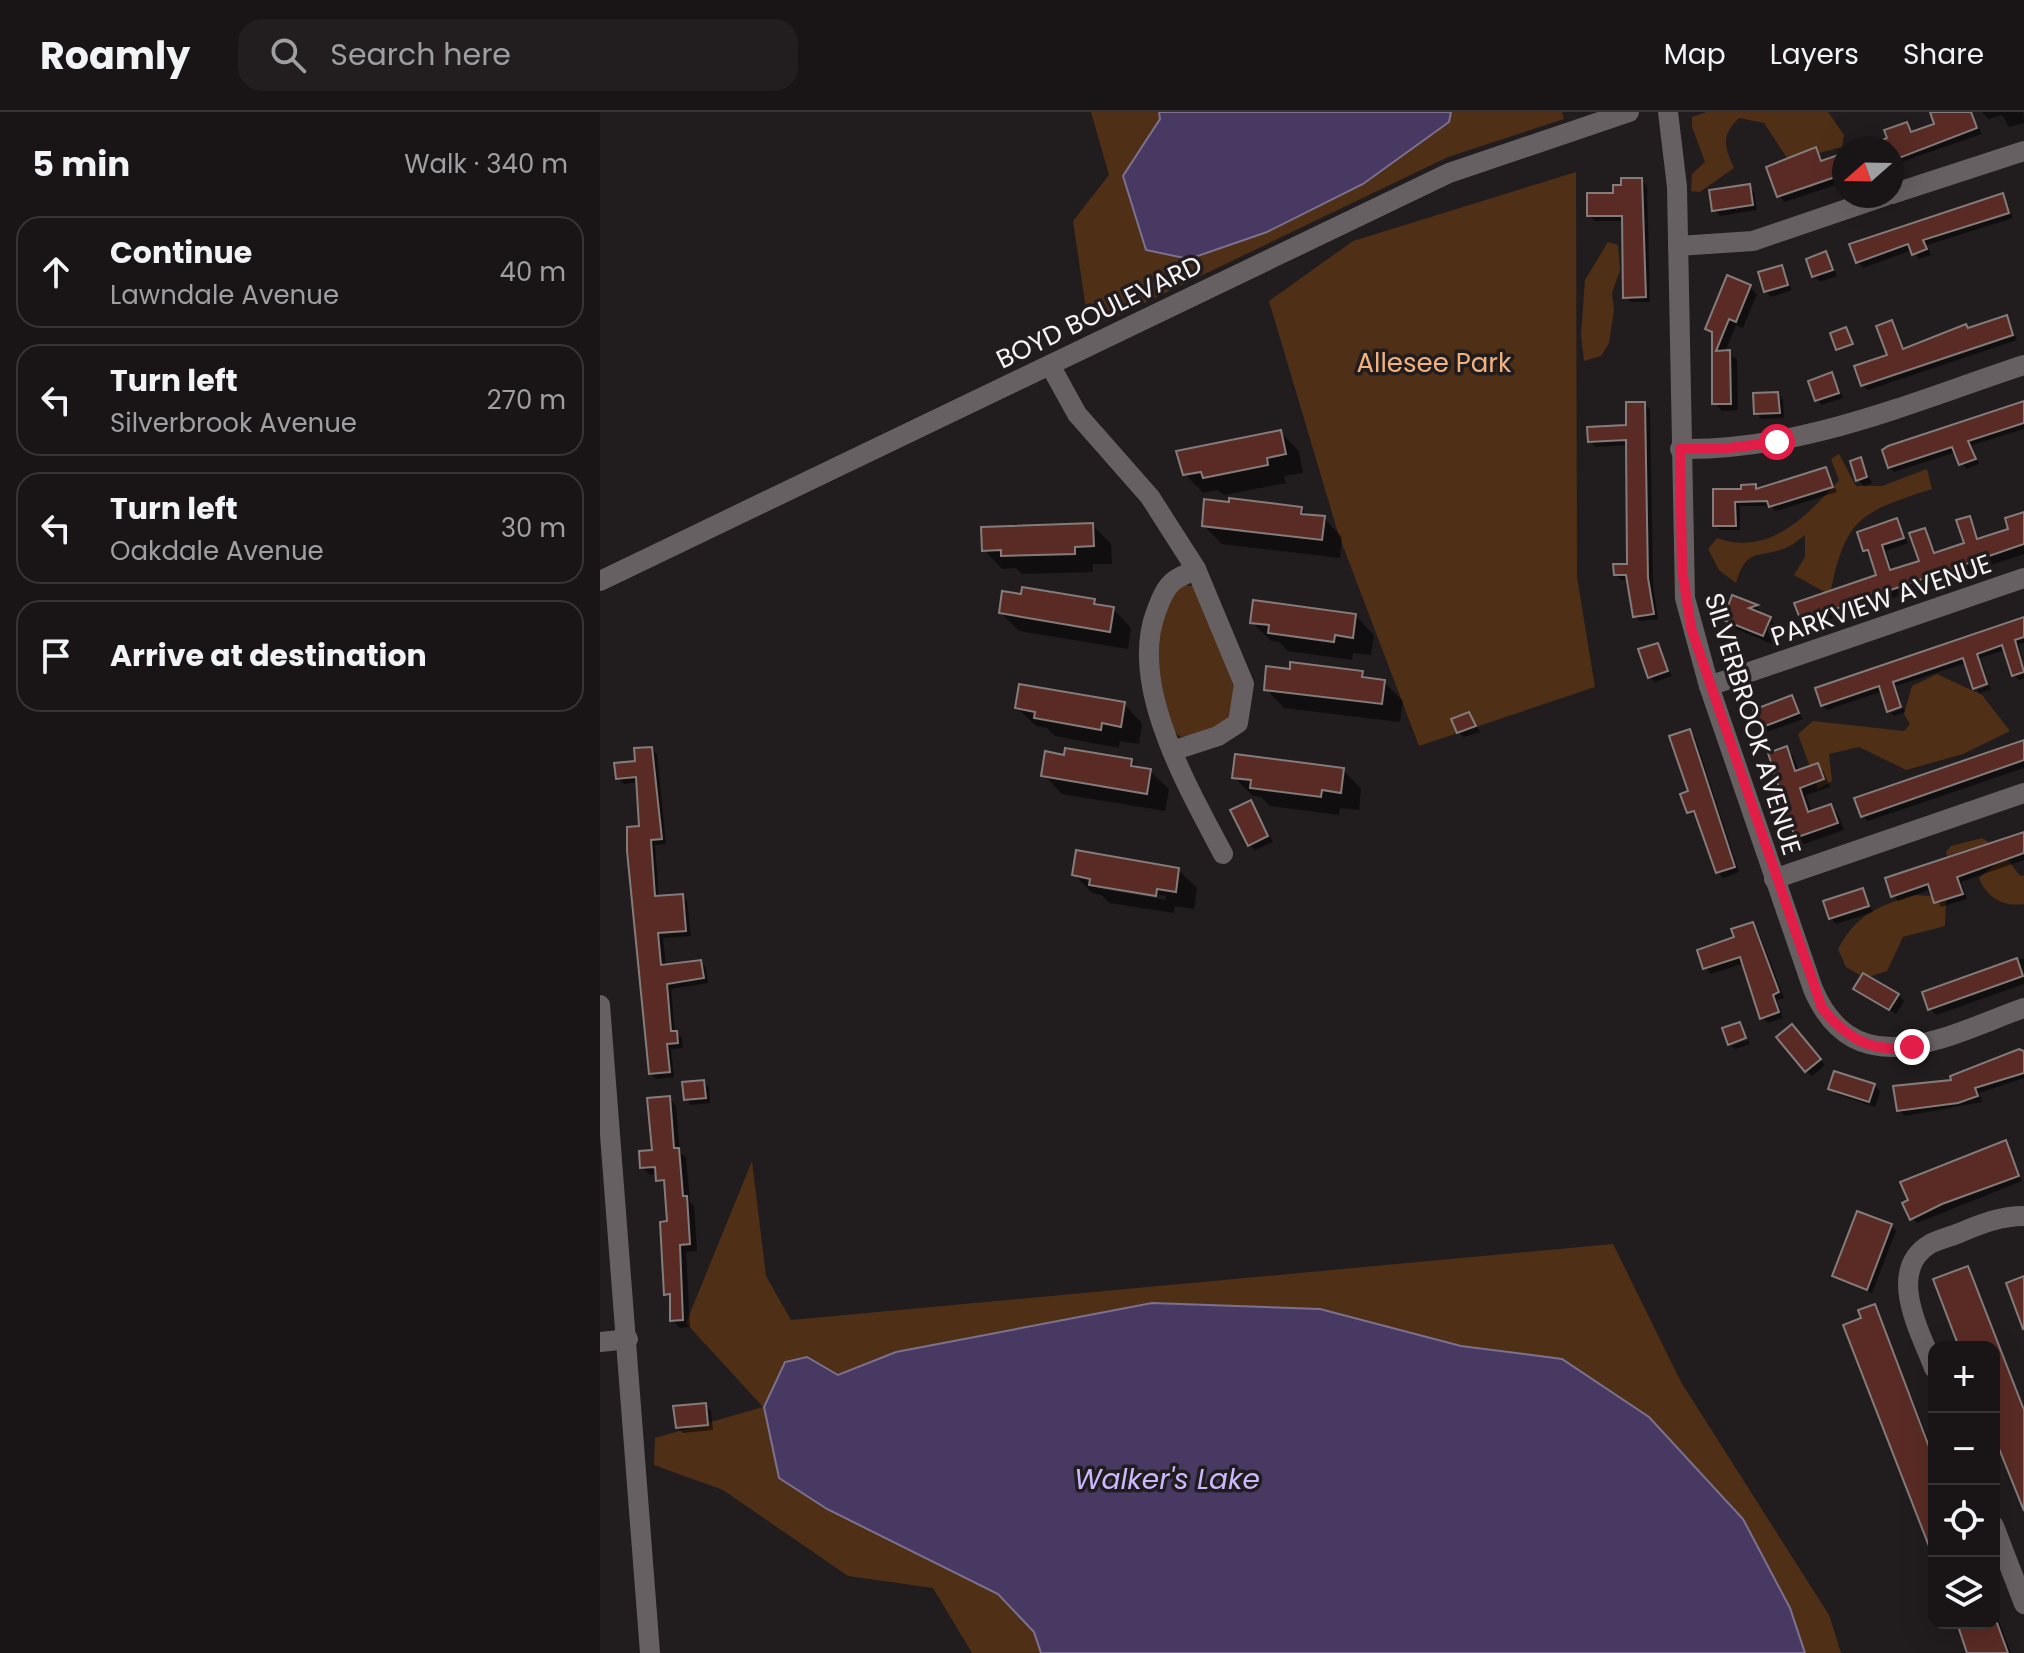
<!DOCTYPE html>
<html lang="en">
<head>
<meta charset="utf-8">
<style>
	:root { --surface:#191516; --page:#221e1f; --text:#f1f3f6; --muted:#9f9fa1; --line:#373435 }
	body { margin:0; font-family:Poppins,sans-serif; background:var(--page); color:var(--text) }
	.controls { position:absolute; right:24px; bottom:24px; display:grid; overflow:hidden; border-radius:16px; box-shadow:0 8px 32px #0002 }
	.controls button { width:72px; height:72px; display:grid; place-items:center; padding:0; border:0; border-bottom:2px solid var(--line); background:var(--surface); color:var(--text); font:40px sans-serif }
	.compass { position:absolute; left:1232px; top:24px; width:72px; height:72px; border-radius:50%; background:var(--surface); box-shadow:0 8px 32px #0002; rotate:250deg }
	.stop { position:absolute; width:24px; height:24px; margin:-18px; border:6px solid #e11d48; border-radius:50%; background:#fff }
	.stop.end { background:#e11d48; border-color:#fff; box-shadow:0 2px 8px #0008 }
	.list { margin:0; padding:0; list-style:none }
	h2 { display:flex; justify-content:space-between; align-items:center; height:104px; margin:0; padding:0 32px; font-size:34px }
	h2 small { font-size:26px; font-weight:400; color:var(--muted) }
	.list li { display:grid; grid-template-columns:52px 1fr auto; gap:24px; align-items:center; box-sizing:border-box; height:112px; margin:0 16px 16px; padding:0 16px; border:2px solid var(--line); border-radius:24px }
	.list b { display:block; font-size:30px; white-space:nowrap }
	.list p { margin:0; font-size:26px; white-space:nowrap; color:var(--muted) }
	.list em { font-size:26px; font-style:normal; color:var(--muted) }
	.icon { flex:none; width:44px; height:44px; fill:none; stroke:currentColor; stroke-width:2; stroke-linecap:round; stroke-linejoin:round }
	.map { position:relative; flex:none; width:1424px; height:1541px; overflow:hidden }
	header { display:flex; align-items:center; gap:48px; box-sizing:border-box; height:112px; padding:0 40px; background:var(--surface); border-bottom:2px solid var(--line) }
	header strong { font-size:38px }
	nav { display:flex; gap:44px; margin-inline-start:auto; font-size:28px }
	.search { width:560px; height:72px; background:var(--page); display:flex; align-items:center; gap:20px; box-sizing:border-box; padding:0 28px; border-radius:24px; color:var(--muted); font-size:30px }
	main { display:flex }
	aside { flex:1; background:var(--surface) }
	.map>svg:first-child { display:block }
	.green { fill:#4f3016 }
	.water { fill:#473962; stroke:#7c718e; stroke-width:2 }
	.shadow { fill:#0007; fill-rule:evenodd }
	.building { fill:#5a2b25; stroke:#837c7a; stroke-width:2 }
	.lines { fill:none; stroke-linecap:round; stroke-linejoin:round }
	.minor { stroke:#676062; stroke-width:20 }
	.route { stroke:#e11d48; stroke-width:10 }
	.labels { text-anchor:middle; dominant-baseline:central; stroke-width:7; stroke-linejoin:round; paint-order:stroke }
	.street-label { font-size:26px; fill:#f7f3f4; stroke:#211c1d }
	.park-label { font-size:26px; fill:#f1b17f; stroke:#211c1d }
	.water-label { font-size:28px; font-style:italic; fill:#cdb7fd; stroke:#211c1d }
</style>
</head>
<body>
<header>
<strong>Roamly</strong>
<div class="search"><svg class="icon" aria-label="search" viewBox="0 0 24 24"><circle cx="10" cy="10" r="6"/><path d="M15 15l6 6"/></svg>Search here</div>
<nav><a>Map</a><a>Layers</a><a>Share</a></nav>
</header>
<main>
<aside>
<h2>5 min<small>Walk · 340 m</small></h2>
<ul class="list">
<li><svg class="icon" aria-label="ahead" viewBox="0 0 24 24"><path d="M12 20V5M6 11l6-6 6 6"/></svg><div><b>Continue</b><p>Lawndale Avenue</p></div><em>40 m</em></li>
<li><svg class="icon" aria-label="left" viewBox="0 0 24 24"><path d="M17 20v-9H6M10 6l-5 5 5 5"/></svg><div><b>Turn left</b><p>Silverbrook Avenue</p></div><em>270 m</em></li>
<li><svg class="icon" aria-label="left" viewBox="0 0 24 24"><path d="M17 20v-9H6M10 6l-5 5 5 5"/></svg><div><b>Turn left</b><p>Oakdale Avenue</p></div><em>30 m</em></li>
<li><svg class="icon" aria-label="arrive" viewBox="0 0 24 24"><path d="M6 21V4h12l-3 4 3 4H6"/></svg><div><b>Arrive at destination</b></div></li>
</ul>
</aside>
<div class="map">
<svg width="1424" height="1541" viewBox="0 0 1424 1541">
	<rect width="100%" height="100%" fill="#211c1d"/>
	<g class="green">
		<polygon points="491,0 559,0 560,7 523,64 589,147 667,120 763,72 849,10 851,0 962,0 964,7 848,45 507,209 486,197 473,109 509,63"/>
		<path d="M1107,0H1228L1244,23L1242,35L1189,49L1164,11L1139,6C1121,23 1124,35 1134,56L1100,80L1091,79L1092,62L1105,50L1092,15V5Z"/>
		<polygon points="976,60 977,465 995,575 819,634 738,421 669,189 753,129"/>
		<polygon points="1008,130 1018,133 1020,158 1012,181 1014,198 1009,231 1001,244 984,249 981,223 985,168"/>
		<path d="M1239,342L1256,374H1282L1327,357L1332,377C1260,400 1245,406 1230,483L1194,463L1205,445V423C1198,428 1191,435 1183,437C1155,446 1146,437 1136,471L1119,458L1108,437L1117,426C1169,445 1207,404 1239,368L1231,347Z"/>
		<path d="M583,473L593,474C607,504 657,585 623,613C613,621 594,622 581,625L573,619C564,582 538,496 583,473Z"/>
		<polygon points="1337,562 1382,583 1410,619 1363,642 1306,658 1259,635 1229,642 1232,669 1218,677 1198,622 1213,609 1304,619 1310,612 1304,602 1312,574"/>
		<path d="M1382,726L1401,738L1419,763L1424,764V792C1403,795 1387,786 1379,766L1393,754L1392,741L1375,735L1347,744L1346,740L1351,734Z"/>
		<path d="M1315,783L1346,785L1345,814L1303,825L1287,859L1265,866L1246,855L1238,837C1257,802 1278,794 1315,783Z"/>
		<polygon points="152,1049 166,1164 191,1208 1013,1132 1081,1270 1229,1503 1241,1541 1205,1541 1190,1496 1049,1305 962,1247 861,1234 397,1220 296,1240 238,1263 207,1245 179,1366 227,1397 398,1482 434,1520 441,1541 372,1541 333,1476 248,1464 123,1378 54,1353 55,1326 163,1295 86,1211"/>
	</g>
	<g class="water">
		<polygon points="559,0 851,0 849,10 763,72 667,120 589,147 546,138 523,64 560,7"/>
		<polygon points="552,1191 720,1197 861,1234 962,1247 1049,1305 1143,1407 1190,1496 1205,1541 441,1541 434,1520 398,1482 227,1397 179,1366 164,1295 185,1250 207,1245 238,1263 296,1240"/>
	</g>
	<g class="shadow">
		<polygon points="1334,0 1370,0 1382,22 1292,53 1292,36 1265,36 1290,28 1307,12 1314,22 1337,14"/>
		<polygon points="1382,0 1423,0 1424,11 1409,15 1402,3 1388,7"/>
		<polygon points="1216,37 1224,50 1244,43 1244,70 1185,90 1179,84"/>
		<polygon points="1041,68 1047,74 1050,190 1031,190 1025,185 1024,109 995,109 989,103"/>
		<polygon points="1149,74 1154,80 1157,98 1120,104 1114,98"/>
		<polygon points="1402,83 1413,106 1327,133 1331,143 1319,147 1312,138 1263,156 1258,150"/>
		<polygon points="1226,142 1237,164 1220,170 1214,164"/>
		<polygon points="1181,155 1192,178 1171,185 1165,179"/>
		<polygon points="1150,175 1157,182 1143,216 1136,213 1125,240 1137,247 1138,298 1122,299 1114,291 1114,223 1108,217"/>
		<polygon points="1406,205 1417,228 1268,278 1263,273 1289,244 1292,210 1305,238"/>
		<polygon points="1232,263 1243,286 1222,293 1216,288"/>
		<polygon points="1178,282 1183,287 1184,306 1161,307 1156,301"/>
		<polygon points="1044,292 1050,297 1053,473 1058,507 1040,509 1035,504 1029,468 1021,468 1016,463 1029,453 1028,333 995,335 990,329 1028,315"/>
		<polygon points="1424,292 1424,317 1372,333 1379,352 1366,357 1356,340 1294,360 1289,355"/>
		<polygon points="680,320 699,339 703,361 684,364 686,371 624,383 618,378 603,381 585,362"/>
		<polygon points="1260,348 1272,371 1264,374 1258,368"/>
		<polygon points="1226,357 1237,380 1176,399 1170,394 1140,394 1140,418 1120,418 1115,413 1143,379 1155,375 1159,378"/>
		<polygon points="631,392 701,396 709,404 724,406 742,425 740,446 622,432 604,414"/>
		<polygon points="1424,402 1424,442 1208,514 1203,508 1279,464 1265,438 1297,409 1308,431 1286,439 1293,459 1321,450 1325,418 1337,442 1366,433 1369,406 1380,428 1410,418"/>
		<polygon points="492,413 511,432 512,452 493,452 493,460 422,462 416,456 402,457 384,438"/>
		<polygon points="423,484 494,488 501,496 513,497 531,516 528,537 419,519 401,501"/>
		<polygon points="1133,485 1157,495 1162,503 1179,515 1172,532 1134,516 1125,507"/>
		<polygon points="756,504 774,523 771,543 753,541 752,548 688,539 679,530 671,529 652,510"/>
		<polygon points="1424,507 1424,531 1419,532 1424,566 1419,568 1414,563 1405,538 1380,546 1388,570 1375,574 1366,551 1296,574 1302,593 1289,597 1283,579 1227,598 1222,593"/>
		<polygon points="1057,533 1072,564 1055,570 1050,565"/>
		<polygon points="762,561 769,568 784,570 803,589 800,610 684,596 666,577"/>
		<polygon points="1389,574 1391,577 1380,581 1377,578"/>
		<polygon points="1191,585 1203,607 1167,620 1161,614"/>
		<polygon points="524,592 542,611 539,632 520,629 519,636 455,624 447,616 436,614 417,596"/>
		<polygon points="1304,596 1305,600 1294,604 1291,601"/>
		<polygon points="869,602 880,620 864,625 858,620"/>
		<polygon points="1089,619 1095,625 1139,760 1123,766 1118,760 1098,705 1089,700"/>
		<polygon points="1424,630 1424,656 1268,709 1262,704"/>
		<polygon points="51,637 57,642 66,732 55,733 59,786 82,784 87,789 91,824 63,826 66,855 100,850 106,855 108,871 71,877 75,920 82,926 83,936 71,937 74,965 56,967 51,962 38,670 24,672 18,667"/>
		<polygon points="1186,637 1193,644 1199,659 1217,653 1224,660 1230,675 1206,683 1212,701 1231,694 1238,702 1244,718 1204,732 1197,725"/>
		<polygon points="531,649 539,657 550,659 569,677 565,699 462,682 444,663"/>
		<polygon points="743,658 761,677 759,698 740,696 739,703 670,694 661,685 653,684 634,665"/>
		<polygon points="651,691 673,730 655,738 650,733"/>
		<polygon points="1424,723 1424,748 1361,770 1367,787 1341,795 1332,777 1298,789 1293,783"/>
		<path d="M578,758L597,776L594,797L575,794L574,801L510,791L501,783L492,781L474,762ZM492,771L566,784V788L497,776Z"/>
		<polygon points="1262,778 1273,800 1236,812 1231,806"/>
		<polygon points="1152,813 1158,818 1184,886 1177,888 1183,906 1168,911 1162,905 1144,851 1111,862 1105,856"/>
		<polygon points="1424,846 1424,872 1336,903 1330,897 1324,881"/>
		<polygon points="1256,877 1298,883 1304,889 1296,902"/>
		<polygon points="1197,920 1225,953 1212,964 1206,959"/>
		<polygon points="1148,928 1150,932 1135,937 1131,934"/>
		<polygon points="1424,941 1424,966 1379,981 1382,990 1305,1004 1299,998 1354,969"/>
		<polygon points="103,970 109,975 110,991 91,993 86,987"/>
		<polygon points="1274,973 1280,979 1275,995 1236,982 1231,977"/>
		<polygon points="69,986 76,994 80,1040 86,1046 90,1090 94,1094 97,1139 86,1140 90,1215 80,1216 72,1208 72,1187 66,1182 66,1076 57,1062 50,1063 42,1055 54,1040"/>
		<polygon points="1406,1031 1422,1069 1317,1111 1312,1106 1311,1089"/>
		<polygon points="1291,1114 1296,1119 1272,1181 1235,1164"/>
		<polygon points="1367,1156 1424,1296 1424,1398 1394,1320 1394,1235 1361,1235"/>
		<polygon points="1275,1194 1334,1341 1334,1445 1263,1207"/>
		<polygon points="105,1293 111,1299 113,1318 83,1321 77,1315"/>
		<polygon points="1394,1497 1411,1541 1371,1541 1359,1511 1394,1511"/>
	</g>
	<g class="building">
		<polygon points="1330,0 1371,0 1377,16 1294,48 1292,36 1265,36 1287,26 1284,18 1307,10 1311,20 1334,12"/>
		<polygon points="1216,35 1221,49 1238,43 1244,62 1177,85 1166,55"/>
		<polygon points="1021,66 1042,66 1046,185 1023,186 1022,104 987,104 987,81 1013,81 1013,73 1021,73"/>
		<polygon points="1150,72 1153,93 1112,99 1109,78"/>
		<polygon points="1403,81 1409,101 1323,128 1327,137 1312,143 1308,132 1256,151 1249,132"/>
		<polygon points="1226,139 1233,158 1212,165 1206,147"/>
		<polygon points="1182,153 1188,173 1164,180 1158,160"/>
		<polygon points="1127,163 1151,173 1136,210 1129,207 1116,239 1130,238 1131,292 1112,292 1112,220 1105,217"/>
		<polygon points="1407,203 1413,223 1261,274 1254,254 1287,243 1276,214 1292,208 1303,237 1366,212 1368,216"/>
		<polygon points="1246,215 1253,232 1236,238 1230,221"/>
		<polygon points="1232,260 1239,281 1215,289 1208,269"/>
		<polygon points="1178,280 1180,301 1154,302 1153,281"/>
		<polygon points="1424,289 1424,311 1368,329 1376,347 1359,353 1352,335 1288,356 1282,338 1288,334"/>
		<polygon points="1026,290 1045,290 1048,466 1054,502 1033,505 1026,463 1014,463 1013,452 1027,452 1026,328 988,330 987,315 1026,313"/>
		<polygon points="681,318 686,342 667,346 668,353 603,366 601,360 583,363 576,339"/>
		<polygon points="1261,345 1267,365 1256,369 1250,349"/>
		<polygon points="1226,355 1233,375 1169,395 1167,389 1135,390 1136,414 1113,414 1113,377 1141,377 1141,373 1156,372 1156,377"/>
		<polygon points="629,386 702,395 701,402 725,404 722,428 602,414 604,387 629,390"/>
		<polygon points="1424,400 1424,432 1201,509 1194,491 1276,463 1268,438 1263,439 1257,420 1297,406 1304,426 1282,433 1290,458 1319,449 1309,421 1325,416 1334,441 1364,431 1356,408 1370,404 1377,427 1408,417 1405,406"/>
		<polygon points="493,411 494,434 475,435 475,442 401,444 401,438 382,439 381,415"/>
		<polygon points="422,475 495,487 494,492 514,495 510,520 399,501 402,479 421,482"/>
		<polygon points="1132,483 1158,493 1149,496 1171,505 1163,524 1123,508"/>
		<polygon points="653,488 756,502 753,526 735,523 734,530 668,521 669,513 650,511"/>
		<polygon points="1424,505 1424,525 1415,528 1424,560 1412,564 1402,533 1377,542 1387,572 1373,577 1363,546 1293,570 1301,595 1287,600 1279,574 1221,594 1215,576"/>
		<polygon points="1058,531 1068,559 1048,566 1038,537"/>
		<polygon points="690,550 763,559 762,565 785,568 782,592 664,578 666,554 690,557"/>
		<polygon points="419,572 525,590 521,615 502,611 501,618 434,606 435,600 415,596"/>
		<polygon points="1192,583 1199,601 1160,616 1153,598"/>
		<polygon points="869,600 876,614 857,621 851,607"/>
		<polygon points="1090,617 1135,755 1116,761 1094,699 1087,701 1080,682 1088,679 1069,624"/>
		<polygon points="1424,628 1424,648 1261,705 1254,686"/>
		<polygon points="1187,634 1195,659 1218,651 1224,667 1200,676 1208,700 1231,692 1238,711 1195,726 1168,641"/>
		<polygon points="52,635 62,727 51,728 55,784 83,782 86,819 58,821 61,853 101,848 104,866 67,872 71,919 77,919 78,931 67,932 70,960 49,962 27,739 27,715 39,714 36,665 16,667 14,651 35,649 34,636"/>
		<polygon points="465,636 532,647 531,654 551,657 547,682 441,664 445,639 464,643"/>
		<polygon points="635,642 744,656 741,681 722,678 721,685 650,676 651,668 632,666"/>
		<polygon points="651,688 668,724 648,734 630,698"/>
		<polygon points="1424,720 1424,741 1357,765 1363,782 1334,791 1328,772 1291,785 1285,766"/>
		<polygon points="476,738 579,756 576,780 557,777 556,784 489,773 490,767 472,763"/>
		<polygon points="1263,776 1269,794 1229,807 1223,789"/>
		<polygon points="1153,810 1179,880 1173,883 1179,900 1160,907 1140,845 1103,857 1097,838 1134,825 1131,817"/>
		<polygon points="1417,846 1423,864 1328,898 1322,880"/>
		<polygon points="1263,861 1299,882 1289,898 1253,877"/>
		<polygon points="1140,910 1146,926 1128,933 1122,916"/>
		<polygon points="1192,912 1221,947 1205,960 1176,925"/>
		<polygon points="1419,937 1424,939 1424,961 1375,976 1378,984 1358,991 1297,999 1293,974 1351,968 1350,964"/>
		<polygon points="1234,959 1275,972 1269,990 1228,977"/>
		<polygon points="104,968 106,986 84,988 82,970"/>
		<polygon points="70,984 74,1036 79,1036 83,1084 87,1084 90,1132 80,1133 83,1208 70,1209 70,1182 64,1183 60,1110 67,1109 64,1068 56,1069 55,1055 40,1056 39,1039 52,1038 47,986"/>
		<polygon points="1406,1028 1419,1064 1342,1092 1310,1108 1302,1091 1308,1088 1300,1070"/>
		<polygon points="1257,1099 1292,1112 1267,1178 1232,1164"/>
		<polygon points="1368,1154 1424,1298 1424,1399 1394,1324 1394,1235 1359,1235 1333,1167"/>
		<polygon points="1424,1164 1424,1216 1423,1217 1406,1171"/>
		<polygon points="1275,1192 1334,1348 1334,1447 1243,1213 1261,1206 1258,1198"/>
		<polygon points="106,1291 108,1313 76,1316 73,1294"/>
		<polygon points="1357,1511 1397,1511 1408,1541 1367,1541"/>
	</g>
	<g class="lines">
		<g class="minor">
			<path d="M1068,0L1077,75L1085,486L1109,574L1213,877C1256,978 1350,922 1424,896"/>
			<polyline points="1292,82 1424,39"/>
			<polyline points="1078,134 1153,129 1285,84"/>
			<polyline points="450,253 477,302 550,385 596,457 644,572 638,611 618,624 572,639"/>
			<path d="M1080,337C1201,339 1312,290 1424,253"/>
			<path d="M596,457C589,461 581,464 575,468C565,475 560,489 556,500C528,574 589,677 623,742"/>
			<polyline points="0,469 849,61 1029,0"/>
			<polyline points="1109,574 1424,466"/>
			<polyline points="1174,767 1424,681"/>
			<polyline points="0,893 50,1541"/>
			<polyline points="0,1230 28,1227"/>
			<path d="M1334,1256C1321,1221 1285,1159 1330,1132C1339,1127 1350,1125 1359,1121C1381,1112 1400,1104 1424,1104"/>
			<polyline points="1394,1414 1424,1492"/>
		</g>
	</g>
	<g class="lines">
		<path class="route" d="M1177,330L1121,337H1080L1082,457L1091,516L1222,896C1247,927 1272,941 1312,935"/>
	</g>
	<g class="labels">
		<g class="street-label">
			<text transform="translate(499 200) rotate(-26)">BOYD BOULEVARD</text>
			<text transform="translate(1281 488) rotate(-19)">PARKVIEW AVENUE</text>
			<text transform="translate(1153 612) rotate(73)">SILVERBROOK AVENUE</text>
		</g>
		<g class="park-label">
			<text x="834" y="251">Allesee Park</text>
		</g>
		<g class="water-label">
			<text x="567" y="1367">Walker's Lake</text>
		</g>
	</g>
</svg>
<div class="controls">
<button>+</button>
<button>−</button>
<button><svg class="icon" aria-label="locate" viewBox="0 0 24 24"><circle cx="12" cy="12" r="6"/><path d="M12 2v4M12 18v4M2 12h4M18 12h4"/></svg></button>
<button><svg class="icon" aria-label="layers" viewBox="0 0 24 24"><path d="M12 4l9 5-9 5-9-5zM3 14l9 5 9-5"/></svg></button>
</div>
<svg class="compass" viewBox="-18 -18 36 36"><path d="M0-13l5 13h-10z" fill="#e53935"/><path d="M0 13l5-13h-10z" fill="#9f9fa1"/></svg>
<div class="stop" style="left:1177px;top:330px"></div>
<div class="stop end" style="left:1312px;top:935px"></div>
</div>
</main>
</body>
</html>
